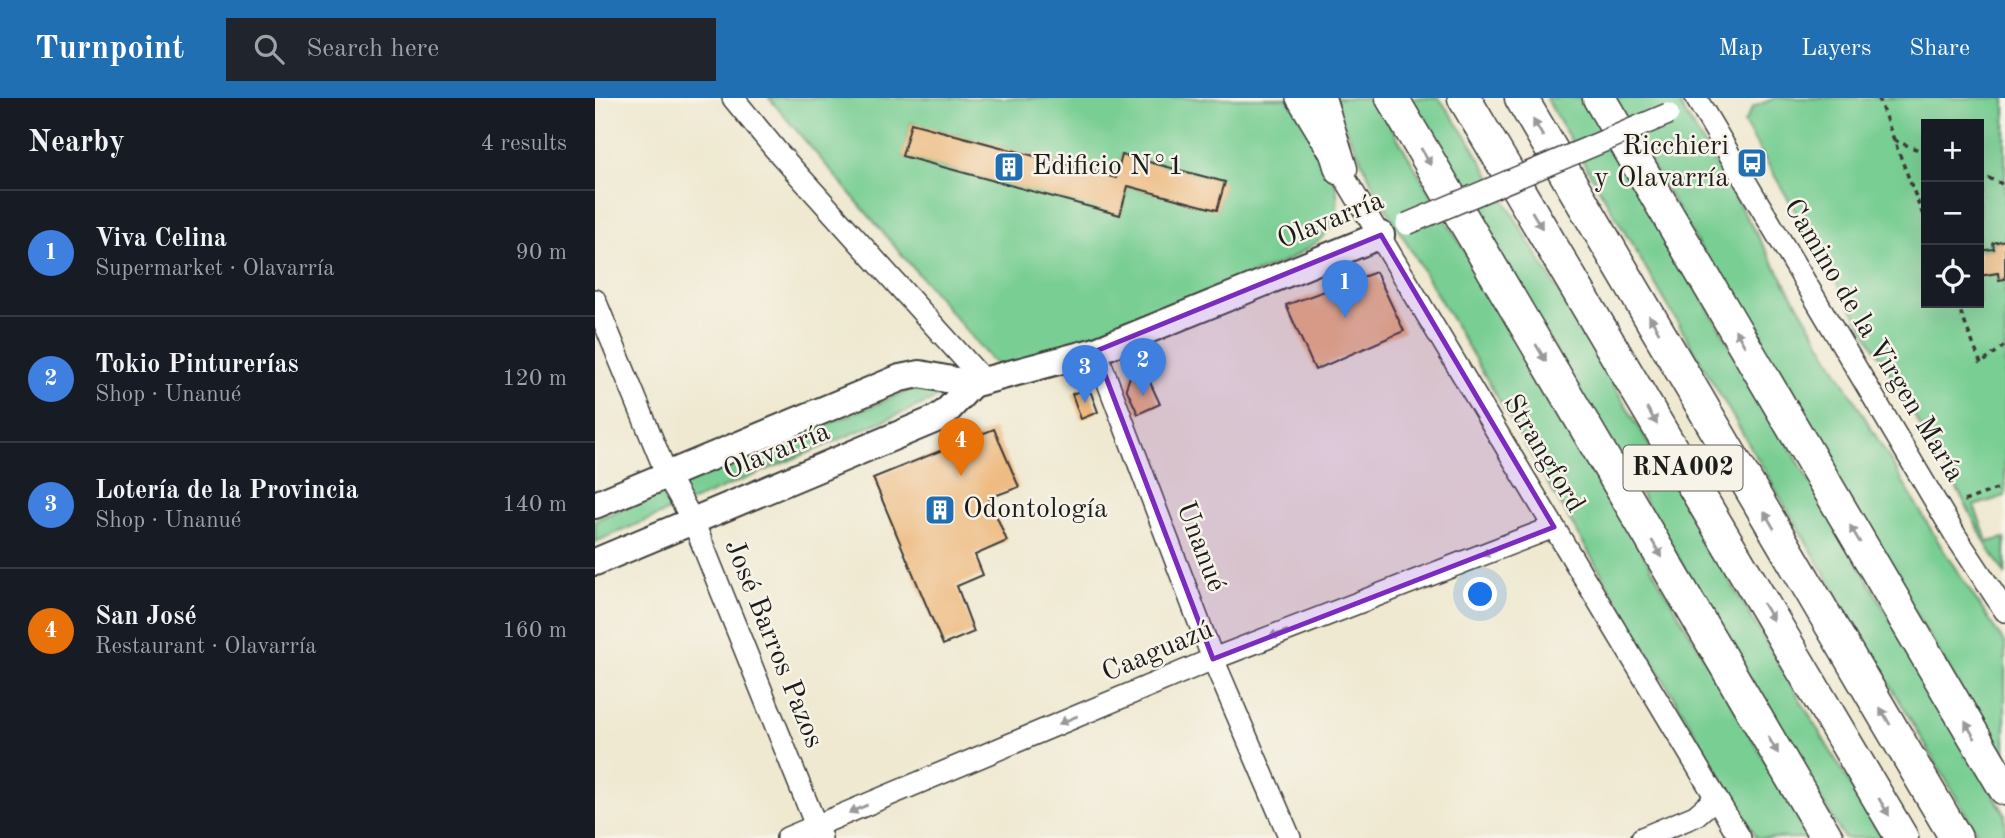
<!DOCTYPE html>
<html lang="en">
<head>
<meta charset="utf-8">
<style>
	:root { --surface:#171b24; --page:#20242c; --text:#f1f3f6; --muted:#9ea1a6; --line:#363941; --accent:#1f6fb2 }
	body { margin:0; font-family:"Old Standard TT",serif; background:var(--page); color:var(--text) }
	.controls { position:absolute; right:21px; top:21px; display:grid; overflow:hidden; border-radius:0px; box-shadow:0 7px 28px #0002 }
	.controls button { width:63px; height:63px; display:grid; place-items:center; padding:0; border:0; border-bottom:2px solid var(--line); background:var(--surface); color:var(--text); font:35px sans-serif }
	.you { position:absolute; left:886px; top:497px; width:24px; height:24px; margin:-18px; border:5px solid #fff; border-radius:50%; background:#1a73e8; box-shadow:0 0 0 10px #1a73e833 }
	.badge { display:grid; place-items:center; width:46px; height:46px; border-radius:50%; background:var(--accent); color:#fff; font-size:23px; font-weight:700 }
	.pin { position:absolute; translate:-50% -58px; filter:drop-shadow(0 2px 4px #0008) }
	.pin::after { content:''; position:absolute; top:37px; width:24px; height:21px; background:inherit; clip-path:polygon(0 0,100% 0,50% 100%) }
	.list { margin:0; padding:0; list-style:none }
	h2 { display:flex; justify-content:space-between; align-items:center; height:91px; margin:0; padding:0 28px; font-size:30px }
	h2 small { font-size:23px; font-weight:400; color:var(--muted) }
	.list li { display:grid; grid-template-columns:46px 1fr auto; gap:21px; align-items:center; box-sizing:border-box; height:126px; padding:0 28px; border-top:2px solid var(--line) }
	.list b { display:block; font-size:26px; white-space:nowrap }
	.list p { margin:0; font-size:23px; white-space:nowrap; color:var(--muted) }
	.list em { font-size:23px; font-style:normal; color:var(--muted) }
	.icon { flex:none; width:38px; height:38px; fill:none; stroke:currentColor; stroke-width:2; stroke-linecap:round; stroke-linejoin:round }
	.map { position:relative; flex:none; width:1410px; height:740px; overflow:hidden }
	header { display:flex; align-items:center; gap:42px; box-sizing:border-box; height:98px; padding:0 35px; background:var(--accent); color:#fff }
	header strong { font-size:33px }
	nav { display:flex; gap:38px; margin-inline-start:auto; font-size:24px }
	.search { width:490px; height:63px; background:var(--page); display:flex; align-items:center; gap:18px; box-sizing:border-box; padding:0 24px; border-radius:0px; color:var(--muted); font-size:26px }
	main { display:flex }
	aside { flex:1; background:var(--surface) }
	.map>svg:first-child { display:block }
	.green { fill:#78ce93; stroke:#4a7558; stroke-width:2; fill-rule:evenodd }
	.building { fill:#edb678 }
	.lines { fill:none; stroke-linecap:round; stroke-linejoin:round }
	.minor-casing { stroke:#3c3b37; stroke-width:24 }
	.major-casing { stroke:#3c3b37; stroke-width:30 }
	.highway-casing { stroke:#3c3b37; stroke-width:35 }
	.path { stroke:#3c3b37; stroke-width:3.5; stroke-dasharray:5 5; stroke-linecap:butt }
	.minor { stroke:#fff; stroke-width:21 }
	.major { stroke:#fff; stroke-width:26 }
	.highway { stroke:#fff; stroke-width:32 }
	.minor-bridge-casing { stroke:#3c3b37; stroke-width:24; stroke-linecap:butt }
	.minor-bridge { stroke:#fff; stroke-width:21 }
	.oneway { fill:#999 }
	.marked { fill:#7b2cbf; fill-opacity:0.2; stroke:#7b2cbf; stroke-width:5; stroke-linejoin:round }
	.labels { text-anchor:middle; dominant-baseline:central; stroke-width:5; stroke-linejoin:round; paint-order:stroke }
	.shield { fill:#f7f3e8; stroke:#5e5c59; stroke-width:2 }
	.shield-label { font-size:26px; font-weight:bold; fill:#1c1c1c }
	.poi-label { font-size:28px; fill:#1c1c1c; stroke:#f7f3e8; text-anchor:start }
	.street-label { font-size:28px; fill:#1c1c1c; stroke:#f7f3e8 }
</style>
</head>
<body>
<header>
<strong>Turnpoint</strong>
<div class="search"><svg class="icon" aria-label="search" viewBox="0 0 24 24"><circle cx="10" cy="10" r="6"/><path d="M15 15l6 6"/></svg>Search here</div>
<nav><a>Map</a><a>Layers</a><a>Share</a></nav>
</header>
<main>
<aside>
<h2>Nearby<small>4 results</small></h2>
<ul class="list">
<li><span class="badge" style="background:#3f7fe0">1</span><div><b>Viva Celina</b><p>Supermarket · Olavarría</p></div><em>90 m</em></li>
<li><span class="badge" style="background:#3f7fe0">2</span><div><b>Tokio Pinturerías</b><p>Shop · Unanué</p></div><em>120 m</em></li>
<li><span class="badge" style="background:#3f7fe0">3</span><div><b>Lotería de la Provincia</b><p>Shop · Unanué</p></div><em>140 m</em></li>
<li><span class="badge" style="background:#e8710a">4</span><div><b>San José</b><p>Restaurant · Olavarría</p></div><em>160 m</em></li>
</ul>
</aside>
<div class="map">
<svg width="1410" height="740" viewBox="0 0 1410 740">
	<rect width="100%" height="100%" fill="#f7f3e8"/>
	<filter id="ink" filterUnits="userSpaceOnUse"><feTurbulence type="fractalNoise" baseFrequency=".0143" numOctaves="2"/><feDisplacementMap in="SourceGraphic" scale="14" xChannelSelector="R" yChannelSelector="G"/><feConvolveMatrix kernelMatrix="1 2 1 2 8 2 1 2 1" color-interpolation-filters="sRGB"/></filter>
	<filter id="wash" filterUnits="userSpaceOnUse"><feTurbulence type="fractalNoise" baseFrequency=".00686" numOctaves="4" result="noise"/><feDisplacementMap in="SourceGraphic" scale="28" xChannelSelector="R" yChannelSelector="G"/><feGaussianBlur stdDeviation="1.57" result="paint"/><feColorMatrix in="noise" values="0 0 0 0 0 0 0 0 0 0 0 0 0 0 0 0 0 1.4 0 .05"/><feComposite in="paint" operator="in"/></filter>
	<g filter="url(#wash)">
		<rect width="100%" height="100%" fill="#efe9d1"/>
		<g class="green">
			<path d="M174,0H693C715,37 764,91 732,134C722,147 705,154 692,163L428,265L406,269L397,263ZM316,25L521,80L527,57L629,85L622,111L533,88L525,116L308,58Z"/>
			<polygon points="736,0 779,0 1216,740 1162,740 781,93"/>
			<polygon points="814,0 844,0 872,39 1287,740 1249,740 844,54"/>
			<polygon points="951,0 990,0 1410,716 1410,740 1385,740"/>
			<polygon points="1017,0 1081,0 1347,450 1410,546 1410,667"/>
			<polygon points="1180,0 1410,0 1410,142 1398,145 1399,151 1384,153 1384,26 1331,26 1331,205 1384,205 1384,178 1403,175 1404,182 1410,181 1410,398 1379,408 1393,444 1410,440 1410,476 1391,446 1369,403 1149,25 1158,9"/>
			<polygon points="330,286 345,299 0,444 0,422"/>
		</g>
		<g id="blocks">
			<g class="building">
				<polygon points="316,25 521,80 527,57 630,84 622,112 533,88 525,117 307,58"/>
				<polygon points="1410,142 1410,181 1404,182 1403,175 1384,178 1384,153 1399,151 1398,145"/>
				<polygon points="781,174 809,233 720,272 691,207"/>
				<polygon points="548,269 565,306 543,316 531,290 537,273"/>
				<polygon points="487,292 496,295 503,314 486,321 477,296"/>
				<polygon points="399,331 424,389 394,400 412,443 380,457 388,477 362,488 379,534 348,547 278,380"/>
			</g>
		</g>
	</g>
	<g filter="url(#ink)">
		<use href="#blocks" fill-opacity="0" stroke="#3c3b37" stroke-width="2"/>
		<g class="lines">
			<g class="minor-casing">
				<g id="minor">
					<polyline points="138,0 180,51 390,284"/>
					<polyline points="702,0 1145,740"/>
					<polyline points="1101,0 1362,440 1410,513"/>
					<polyline points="0,202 72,377 98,423 226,740"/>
					<polyline points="501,253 618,561 695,740"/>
					<polyline points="192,740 618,561 959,429"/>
					<polyline points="1047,740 1100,718 1121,700"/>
				</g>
			</g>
			<g class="major-casing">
				<g id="major">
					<polyline points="0,407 305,280 325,276 377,286 501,253 786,137"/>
					<polyline points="0,464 341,321 351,314 377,286"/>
				</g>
			</g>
			<g class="highway-casing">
				<g id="highway">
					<polyline points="724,0 746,71"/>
					<polyline points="797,0 1232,740"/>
					<polyline points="869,0 1307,740"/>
					<polyline points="926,0 1361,740"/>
					<polyline points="1004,0 1410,691"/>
				</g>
			</g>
			<g class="path">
				<polyline points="1283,0 1331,125"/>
				<polyline points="1299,42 1331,55"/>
				<polyline points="1384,76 1410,87"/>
				<polyline points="1362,205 1386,266 1410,247"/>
				<polyline points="1369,403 1410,388"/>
			</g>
			<use href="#minor" class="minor"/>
			<use href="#major" class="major"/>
			<use href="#highway" class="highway"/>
			<g class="minor-bridge-casing">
				<polyline id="minor-bridge" points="812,126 1073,16"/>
			</g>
			<use href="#minor-bridge" class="minor-bridge"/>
		</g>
		<defs><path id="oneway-solid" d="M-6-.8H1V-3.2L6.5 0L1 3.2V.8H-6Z" transform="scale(1.75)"/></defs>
		<g class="oneway">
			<use href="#oneway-solid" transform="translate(943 30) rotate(-120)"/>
			<use href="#oneway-solid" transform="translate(831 59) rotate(60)"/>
			<use href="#oneway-solid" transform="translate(942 122) rotate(59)"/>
			<use href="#oneway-solid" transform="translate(1059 226) rotate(-120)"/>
			<use href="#oneway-solid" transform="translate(1145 240) rotate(-120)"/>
			<use href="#oneway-solid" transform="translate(946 255) rotate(59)"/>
			<use href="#oneway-solid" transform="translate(1057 318) rotate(59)"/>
			<use href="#oneway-solid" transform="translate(1174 422) rotate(-120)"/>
			<use href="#oneway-solid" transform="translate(1260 436) rotate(-120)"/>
			<use href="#oneway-solid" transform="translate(1062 451) rotate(59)"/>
			<use href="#oneway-solid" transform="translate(895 454) rotate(159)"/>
			<use href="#oneway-solid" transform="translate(1173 514) rotate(59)"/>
			<use href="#oneway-solid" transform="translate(683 536) rotate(159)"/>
			<use href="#oneway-solid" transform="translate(1290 618) rotate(-120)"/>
			<use href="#oneway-solid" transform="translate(473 622) rotate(157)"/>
			<use href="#oneway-solid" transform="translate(1375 632) rotate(-120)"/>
			<use href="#oneway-solid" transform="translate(1178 647) rotate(59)"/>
			<use href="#oneway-solid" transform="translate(1289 709) rotate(59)"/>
			<use href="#oneway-solid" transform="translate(263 711) rotate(157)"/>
		</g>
	</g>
	<path class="marked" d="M786,137L959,429L618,561L501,253Z"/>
	<defs>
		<g id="bus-square" transform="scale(1.575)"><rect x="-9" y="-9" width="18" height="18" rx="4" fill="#1f6fb2" stroke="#f7f3e8"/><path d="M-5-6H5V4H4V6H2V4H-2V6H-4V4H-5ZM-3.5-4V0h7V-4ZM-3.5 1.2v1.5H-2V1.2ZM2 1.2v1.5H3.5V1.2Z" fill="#fff"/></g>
		<g id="building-square" transform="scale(1.575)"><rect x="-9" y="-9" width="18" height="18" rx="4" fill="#1f6fb2" stroke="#f7f3e8"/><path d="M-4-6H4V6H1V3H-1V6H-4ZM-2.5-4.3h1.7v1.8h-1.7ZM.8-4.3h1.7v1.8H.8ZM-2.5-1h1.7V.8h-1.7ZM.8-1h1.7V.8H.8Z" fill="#fff"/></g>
	</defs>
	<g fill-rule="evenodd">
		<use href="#bus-square" x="1157" y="65"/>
		<use href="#building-square" x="414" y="69"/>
		<use href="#building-square" x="345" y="412"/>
	</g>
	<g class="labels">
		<rect class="shield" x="1028.5" y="347.5" width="119" height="45" rx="5"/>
		<g class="shield-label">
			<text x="1088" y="370">RNA002</text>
		</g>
		<g class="poi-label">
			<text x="1134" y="49" text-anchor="end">Ricchieri<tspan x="1134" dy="32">y Olavarría</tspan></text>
			<text x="437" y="69">Edificio N°1</text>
			<text x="368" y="412">Odontología</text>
		</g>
		<g class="street-label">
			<text transform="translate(736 123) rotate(-22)">Olavarría</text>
			<text transform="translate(1278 243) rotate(59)">Camino de la Virgen María</text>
			<text transform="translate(182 354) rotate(-22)">Olavarría</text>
			<text transform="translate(948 356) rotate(59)">Strangford</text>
			<text transform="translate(605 449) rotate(69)">Unanué</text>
			<text transform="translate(178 546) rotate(68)">José Barros Pazos</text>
			<text transform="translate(563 554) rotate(-23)">Caaguazú</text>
		</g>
	</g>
</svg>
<div class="controls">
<button>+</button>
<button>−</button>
<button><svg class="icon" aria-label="locate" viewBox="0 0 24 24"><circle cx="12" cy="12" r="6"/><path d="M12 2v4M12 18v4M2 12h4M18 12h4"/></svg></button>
</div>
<div class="you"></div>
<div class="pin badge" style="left:750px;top:220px;background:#3f7fe0">1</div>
<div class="pin badge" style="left:548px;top:298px;background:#3f7fe0">2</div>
<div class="pin badge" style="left:490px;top:305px;background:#3f7fe0">3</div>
<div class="pin badge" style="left:366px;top:378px;background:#e8710a">4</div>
</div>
</main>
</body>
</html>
